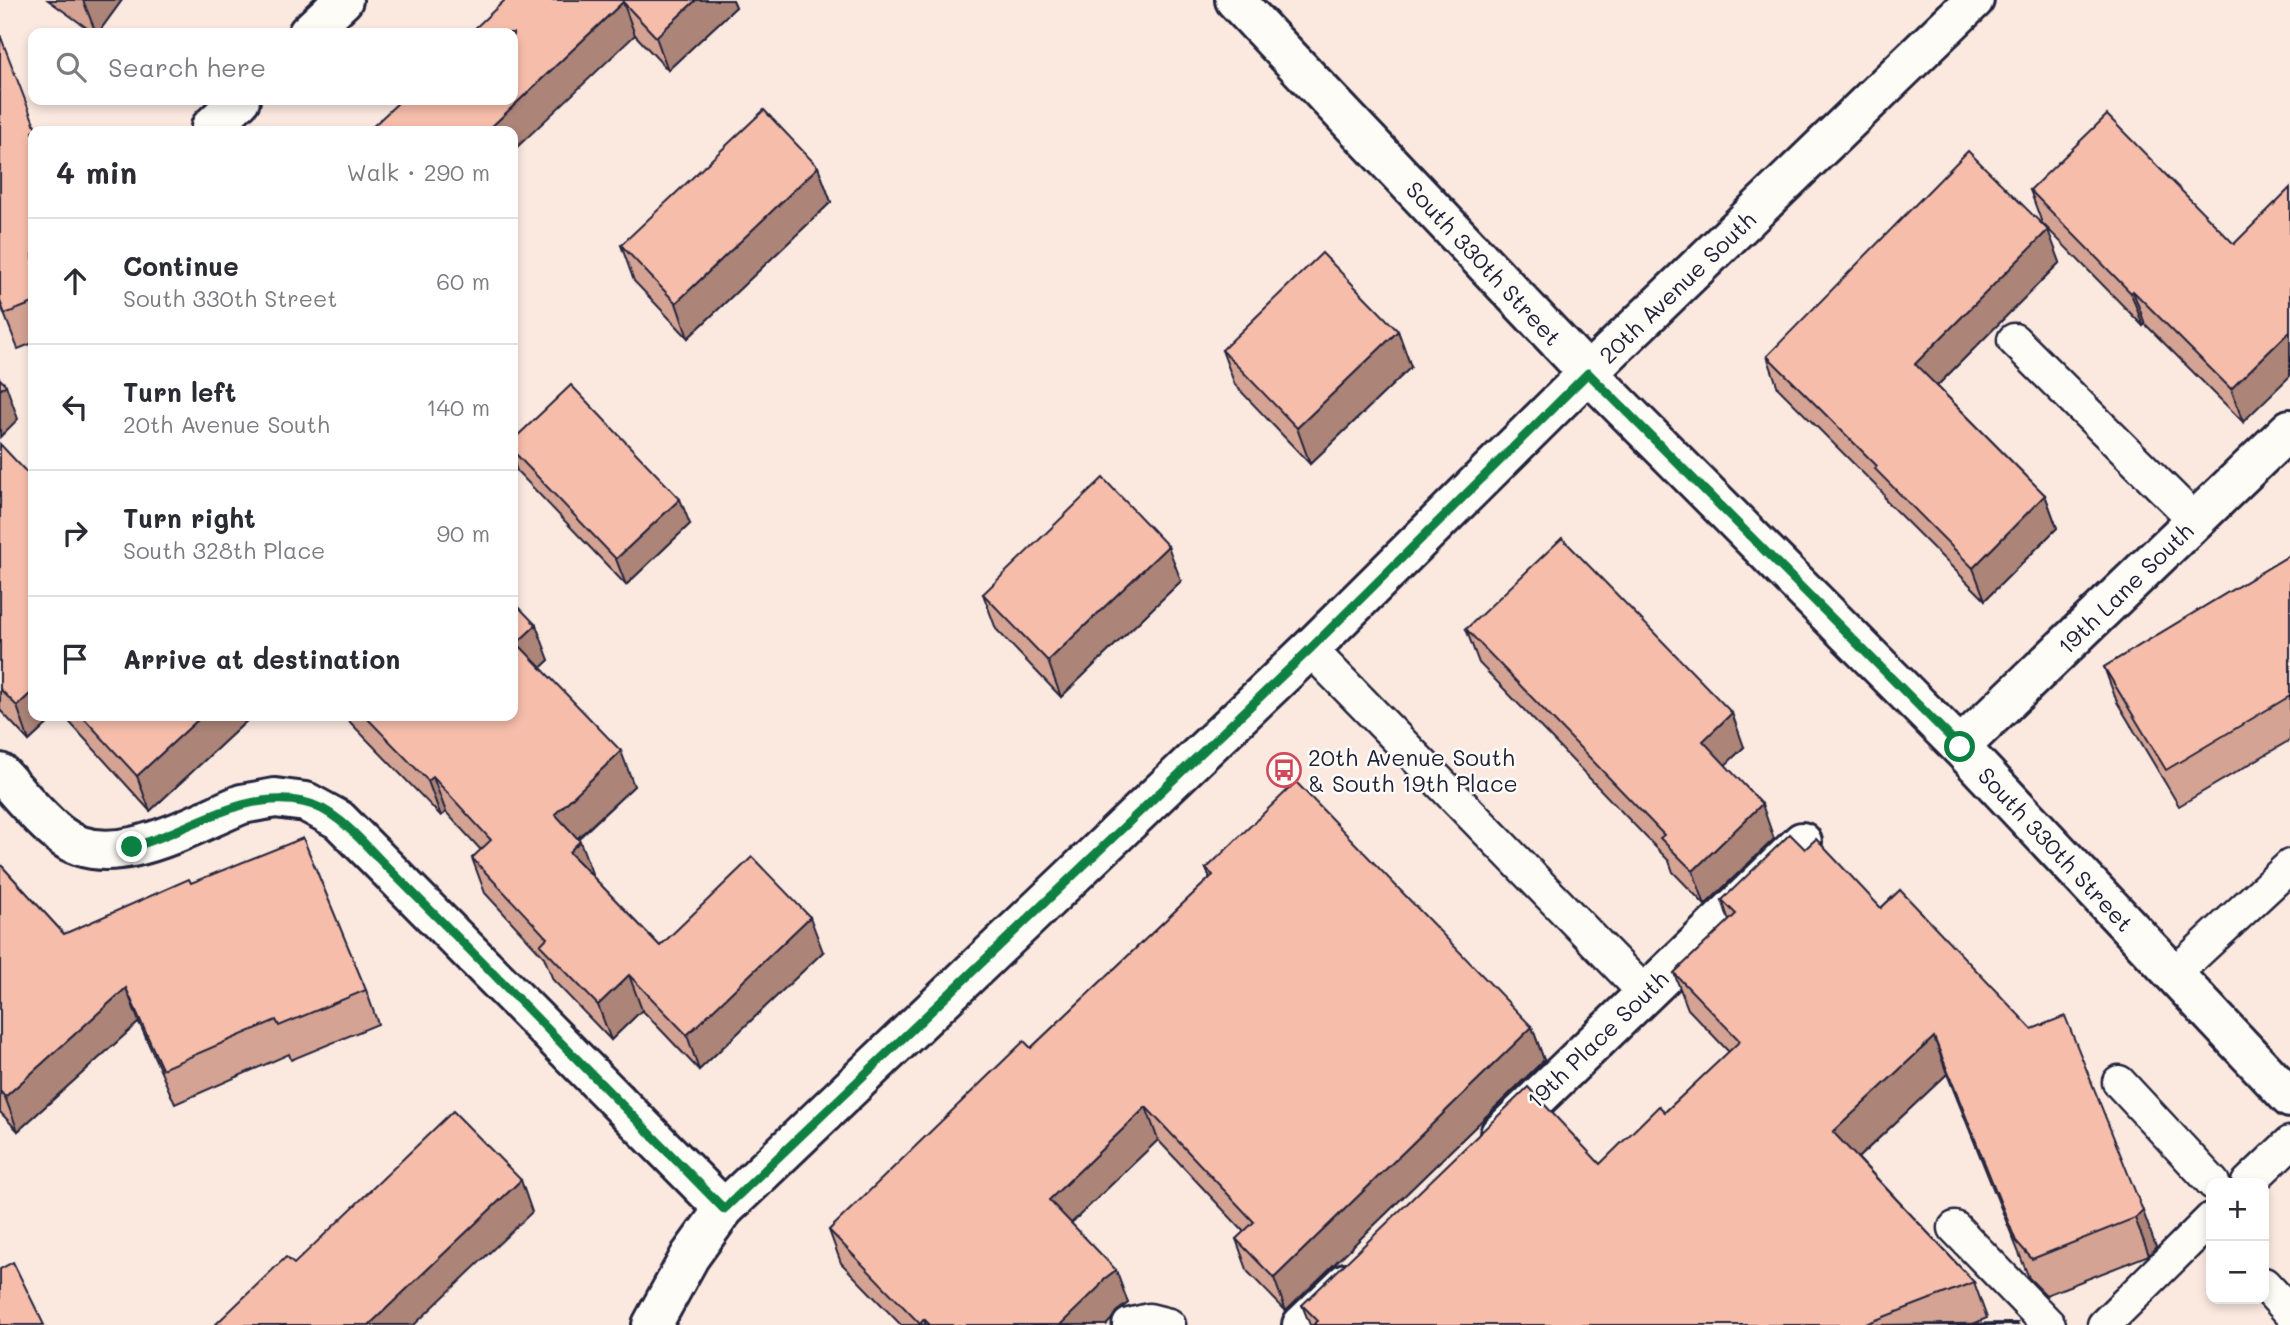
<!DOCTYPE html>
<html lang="en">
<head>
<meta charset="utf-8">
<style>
	:root { --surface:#fff; --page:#f2f2f3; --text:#2b2b33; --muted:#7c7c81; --line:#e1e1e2 }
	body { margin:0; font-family:Mali,sans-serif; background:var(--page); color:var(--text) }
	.controls { position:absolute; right:21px; bottom:21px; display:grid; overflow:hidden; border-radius:14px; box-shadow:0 4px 10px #0003 }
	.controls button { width:63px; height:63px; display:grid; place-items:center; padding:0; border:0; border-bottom:2px solid var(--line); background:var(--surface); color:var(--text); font:35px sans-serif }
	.stop { position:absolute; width:21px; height:21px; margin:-16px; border:5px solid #0b8043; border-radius:50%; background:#fff }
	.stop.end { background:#0b8043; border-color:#fff; box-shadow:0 2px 7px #0008 }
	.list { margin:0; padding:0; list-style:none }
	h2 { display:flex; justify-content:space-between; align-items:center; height:91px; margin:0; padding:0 28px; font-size:30px }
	h2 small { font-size:23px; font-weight:400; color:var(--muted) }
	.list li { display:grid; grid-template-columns:46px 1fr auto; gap:21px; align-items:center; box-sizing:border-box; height:126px; padding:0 28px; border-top:2px solid var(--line) }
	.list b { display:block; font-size:26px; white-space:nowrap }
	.list p { margin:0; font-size:23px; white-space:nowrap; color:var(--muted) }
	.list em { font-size:23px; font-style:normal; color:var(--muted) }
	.icon { flex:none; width:38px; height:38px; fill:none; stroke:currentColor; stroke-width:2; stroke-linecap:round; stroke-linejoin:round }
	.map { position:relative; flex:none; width:2290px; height:1325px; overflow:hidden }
	.search { position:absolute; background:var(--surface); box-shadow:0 4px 10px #0003; left:28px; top:28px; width:490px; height:77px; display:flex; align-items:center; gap:18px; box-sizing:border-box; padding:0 24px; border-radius:14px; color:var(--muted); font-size:26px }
	.panel { position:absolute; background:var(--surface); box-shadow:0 4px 10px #0003; left:28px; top:126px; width:490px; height:595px; border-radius:14px }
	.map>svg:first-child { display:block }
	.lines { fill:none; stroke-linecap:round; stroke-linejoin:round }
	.lane-casing { stroke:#22223b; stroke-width:37 }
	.street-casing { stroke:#22223b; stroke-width:44 }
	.secondary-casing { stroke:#22223b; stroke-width:44 }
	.lane { stroke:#fdfcf7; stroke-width:32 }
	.street { stroke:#fdfcf7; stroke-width:38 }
	.secondary { stroke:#fdfcf7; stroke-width:38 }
	.wall { fill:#d4a393; stroke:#22223b; stroke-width:2 }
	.shaded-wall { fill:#ac8478; stroke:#22223b; stroke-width:2 }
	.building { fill:#f6bdab; stroke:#22223b; stroke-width:2 }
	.route { stroke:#0b8043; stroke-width:9 }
	.labels { text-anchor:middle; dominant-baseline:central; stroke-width:5; stroke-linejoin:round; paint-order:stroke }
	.street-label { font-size:23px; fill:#22223b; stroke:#fdfcf7 }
	.poi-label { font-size:23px; fill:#22223b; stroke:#fdfcf7; text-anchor:start }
</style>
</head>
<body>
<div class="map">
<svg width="2290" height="1325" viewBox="0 0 2290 1325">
	<rect width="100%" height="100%" fill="#fbe9e0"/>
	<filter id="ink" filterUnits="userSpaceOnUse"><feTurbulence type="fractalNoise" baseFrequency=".0143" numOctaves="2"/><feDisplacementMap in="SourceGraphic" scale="14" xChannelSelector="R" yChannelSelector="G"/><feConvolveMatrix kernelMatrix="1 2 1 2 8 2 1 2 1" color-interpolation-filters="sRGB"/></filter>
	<g filter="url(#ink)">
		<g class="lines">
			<g class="lane-casing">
				<g id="lane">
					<polyline points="2014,340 2195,520"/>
					<polyline points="1310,649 1645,993"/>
					<polyline points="2174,974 2290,866"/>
					<polyline points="2119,1082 2213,1183"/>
					<polyline points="2248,1183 2290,1143"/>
					<polyline points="1955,1228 2049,1325"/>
					<polyline points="2264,1284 2290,1312"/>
					<polyline points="1129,1325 1149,1320 1169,1325"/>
					<polyline points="2104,1325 2211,1219"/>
				</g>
			</g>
			<g class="street-casing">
				<g id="street">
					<polyline points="1235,0 1588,373 1960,747 2290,1098"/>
					<polyline points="308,33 343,0"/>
					<polyline points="211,127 240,100"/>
					<polyline points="1960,747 2290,429"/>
					<path d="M0,773C19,793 38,818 60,835C110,875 192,824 242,804L275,798L290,800L306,802L339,820L724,1209"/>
					<polyline points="1500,1134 1802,842"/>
					<polyline points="1302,1325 1346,1283"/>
				</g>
			</g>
			<g class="secondary-casing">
				<polyline id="secondary" points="652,1325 690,1256 724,1209 1310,649 1588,373 1974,0"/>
			</g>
			<use href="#lane" class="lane"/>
			<use href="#street" class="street"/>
			<use href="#secondary" class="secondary"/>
		</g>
		<g class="wall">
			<polygon points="48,0 122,0 98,33 94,33"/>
			<polygon points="505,0 733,0 736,7 668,70 635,35"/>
			<polygon points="0,35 33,131 33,343 18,349 0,303"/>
			<polygon points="818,167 831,202 688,338 634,281 621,245"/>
			<polygon points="2030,190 2234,244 2243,422 2145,324 2143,326 2042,223"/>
			<polygon points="2060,262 1937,386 2045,495 2057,528 1985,600 1886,501 1883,493 1778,388 1767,356"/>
			<polygon points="1398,331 1411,367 1310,464 1235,385 1222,350"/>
			<polygon points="513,440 690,524 626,585 517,471 513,460"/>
			<polygon points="0,444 33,716 56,716 29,741 0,710"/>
			<polygon points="2290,555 2290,740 2179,806 2117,702 2104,667"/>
			<polygon points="1181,581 1061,697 996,629 983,594"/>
			<polygon points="513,601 549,660 540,668 634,786 578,839 592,876 660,946 823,952 699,1070 642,1010 611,1040 553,980 544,957 485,893 472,858 481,850 446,812 441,816 344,716 513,716"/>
			<polygon points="1466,629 1744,747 1725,765 1774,839 1705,905 1673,872 1669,861 1479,663"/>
			<polygon points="64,716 252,716 150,811"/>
			<polygon points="1805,849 1881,908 1900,890 2156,1247 2149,1255 2046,1295 2029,1278 1947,1074 1858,1158 1974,1282 1987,1318 1973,1324 2017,1323 2018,1325 1310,1325 1302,1305 1600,1164 1665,1112 1729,1052 1688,1009 1674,973 1729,921 1722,900"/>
			<polygon points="0,864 64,934 191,883 366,990 378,1024 291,1060 289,1054 175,1104 139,1022 18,1131 0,1112"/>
			<polygon points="1206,869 1532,1027 1544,1060 1286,1311 1248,1272 1236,1239 1244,1232 1158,1140 1071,1223 1128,1303 1116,1312 1111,1320 1106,1325 901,1325 841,1263 829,1230 1031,1048 1210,878"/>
		</g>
		<g class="shaded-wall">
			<polygon points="83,0 122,0 98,33 96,33"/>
			<polygon points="696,0 733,0 736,7 668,70 656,37"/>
			<polygon points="623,2 635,35 513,151 513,131 487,131"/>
			<polygon points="818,167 831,202 688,338 676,303"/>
			<polygon points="2048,230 2060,262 1927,396 1915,364"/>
			<polygon points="2133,291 2145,324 2143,326 2131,293"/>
			<polygon points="1398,331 1411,367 1310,464 1297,428"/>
			<polygon points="2290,331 2290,376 2243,422 2231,389"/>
			<polygon points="6,385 18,419 0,437 0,390"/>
			<polygon points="2045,495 2057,528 1985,600 1973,568"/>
			<polygon points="680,499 690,524 626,585 616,559"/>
			<polygon points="1168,546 1181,581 1061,697 1048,661"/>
			<polygon points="536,625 549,660 530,678 517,643"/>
			<polygon points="33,691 33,716 56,716 29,741 17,706"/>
			<polygon points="1732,713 1744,747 1715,775 1703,741"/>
			<polygon points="202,716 252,716 150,811 137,776"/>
			<polygon points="621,751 634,786 567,848 555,814"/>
			<polygon points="433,777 446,812 441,816 428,781"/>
			<polygon points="1762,804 1774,839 1705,905 1693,871"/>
			<polygon points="580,841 593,876 569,852"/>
			<polygon points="810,917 823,952 699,1070 687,1035"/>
			<polygon points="629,975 642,1010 611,1040 598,1005"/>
			<polygon points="126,988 139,1022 18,1131 5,1097"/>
			<polygon points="1532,1027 1544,1060 1286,1311 1274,1278"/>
			<polygon points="1934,1037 1947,1074 1847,1168 1833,1132"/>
			<polygon points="1146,1107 1158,1140 1061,1233 1049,1200"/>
			<polygon points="521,1180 532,1212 414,1325 369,1325"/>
			<polygon points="2143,1211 2156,1247 2149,1255 2135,1218"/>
			<polygon points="1116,1270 1128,1303 1116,1312 1111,1320 1106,1325 1060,1325 1104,1279"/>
			<polygon points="924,1319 926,1325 920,1325 920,1324"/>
		</g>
		<g class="building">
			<polygon points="505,0 696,0 656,37 623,2 487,131 368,131 401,100 513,100 513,33 470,33"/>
			<polygon points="0,35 37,131 33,131 33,303 5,314 0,301"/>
			<polygon points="764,110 818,167 676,303 621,245"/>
			<polygon points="2107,115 2234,244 2290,188 2290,331 2231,389 2133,291 2131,293 2030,190"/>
			<polygon points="1968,151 2048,230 1915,364 2045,495 1973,568 1875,469 1877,466 1767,356"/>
			<polygon points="1322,253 1398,331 1297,428 1222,350"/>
			<polygon points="0,379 6,385 0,390"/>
			<polygon points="571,385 680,499 616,559 513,451 513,440"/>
			<polygon points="0,444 33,479 33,691 17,706 0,689"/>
			<polygon points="1103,478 1168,546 1048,661 983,594"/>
			<polygon points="1562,538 1732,713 1703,741 1762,804 1693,871 1660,838 1664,835 1466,629"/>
			<polygon points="2290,555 2290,696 2166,770 2104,667"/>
			<polygon points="513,601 536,625 517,643 621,751 555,814 580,841 569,852 660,946 752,857 810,917 687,1035 629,975 598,1005 540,945 547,938 472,858 491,840 433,777 428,781 365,716 513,716"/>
			<polygon points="82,716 202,716 137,776"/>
			<polygon points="1296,782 1532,1027 1274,1278 1236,1239 1254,1222 1146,1107 1049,1200 1116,1270 1104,1279 1099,1287 1060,1325 930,1325 924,1319 920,1324 829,1230 1024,1041 1031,1048 1213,875 1206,869"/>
			<polygon points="1790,834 1805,849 1816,839 1881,908 1900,890 2032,1029 2065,1016 2143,1211 2135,1218 2032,1259 2016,1241 1934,1037 1833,1132 1974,1282 1863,1325 1313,1325 1318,1321 1302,1305 1528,1087 1600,1164 1659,1106 1665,1112 1740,1041 1674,973 1736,914 1722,900"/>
			<polygon points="303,838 366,990 279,1026 276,1020 162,1069 126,988 5,1097 0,1091 0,864 64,934 189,879 191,883"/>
			<polygon points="453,1111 521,1180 369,1325 215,1325 286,1257 294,1264"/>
			<polygon points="13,1262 44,1325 0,1325 0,1269"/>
			<polygon points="2017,1323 2015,1325 1880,1325"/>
		</g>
	</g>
	<g class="lines" filter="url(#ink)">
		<path class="route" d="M132,847C188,832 242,789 303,802C337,809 362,842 386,866C413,893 441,921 468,948C554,1035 639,1122 724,1209L1310,649L1588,373L1960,747"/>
	</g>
	<defs>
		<g id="bus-ring" transform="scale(1.75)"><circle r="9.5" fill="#fdfcf7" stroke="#d1495b" stroke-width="1.5"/><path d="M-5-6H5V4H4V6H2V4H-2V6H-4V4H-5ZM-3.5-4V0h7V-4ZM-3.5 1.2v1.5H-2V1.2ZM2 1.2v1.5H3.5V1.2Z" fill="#d1495b"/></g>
	</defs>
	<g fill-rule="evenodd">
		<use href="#bus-ring" x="1284" y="770"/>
	</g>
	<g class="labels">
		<g class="street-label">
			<text transform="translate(1484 263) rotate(47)">South 330th Street</text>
			<text transform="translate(1677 287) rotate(-44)">20th Avenue South</text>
			<text transform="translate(2125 588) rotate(-44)">19th Lane South</text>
			<text transform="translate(2056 849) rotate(47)">South 330th Street</text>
			<text transform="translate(1597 1039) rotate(-44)">19th Place South</text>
		</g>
		<g class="poi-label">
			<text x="1308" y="757">20th Avenue South<tspan x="1308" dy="26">&amp; South 19th Place</tspan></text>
		</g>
	</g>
</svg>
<div class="controls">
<button>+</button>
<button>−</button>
</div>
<div class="stop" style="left:1960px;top:747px"></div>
<div class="stop end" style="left:132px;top:847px"></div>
<div class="search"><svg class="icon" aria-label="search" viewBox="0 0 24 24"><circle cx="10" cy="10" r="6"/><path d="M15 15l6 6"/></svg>Search here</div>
<section class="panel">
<h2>4 min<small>Walk · 290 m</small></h2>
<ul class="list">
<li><svg class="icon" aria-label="ahead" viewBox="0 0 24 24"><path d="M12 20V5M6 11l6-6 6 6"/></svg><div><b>Continue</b><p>South 330th Street</p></div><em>60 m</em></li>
<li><svg class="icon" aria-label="left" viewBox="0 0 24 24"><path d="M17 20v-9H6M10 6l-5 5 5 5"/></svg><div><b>Turn left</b><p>20th Avenue South</p></div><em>140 m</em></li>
<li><svg class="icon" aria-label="right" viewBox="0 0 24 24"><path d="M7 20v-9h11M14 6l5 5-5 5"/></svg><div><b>Turn right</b><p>South 328th Place</p></div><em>90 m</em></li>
<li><svg class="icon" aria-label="arrive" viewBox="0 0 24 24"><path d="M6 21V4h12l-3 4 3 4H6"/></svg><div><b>Arrive at destination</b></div></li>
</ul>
</section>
</div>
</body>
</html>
